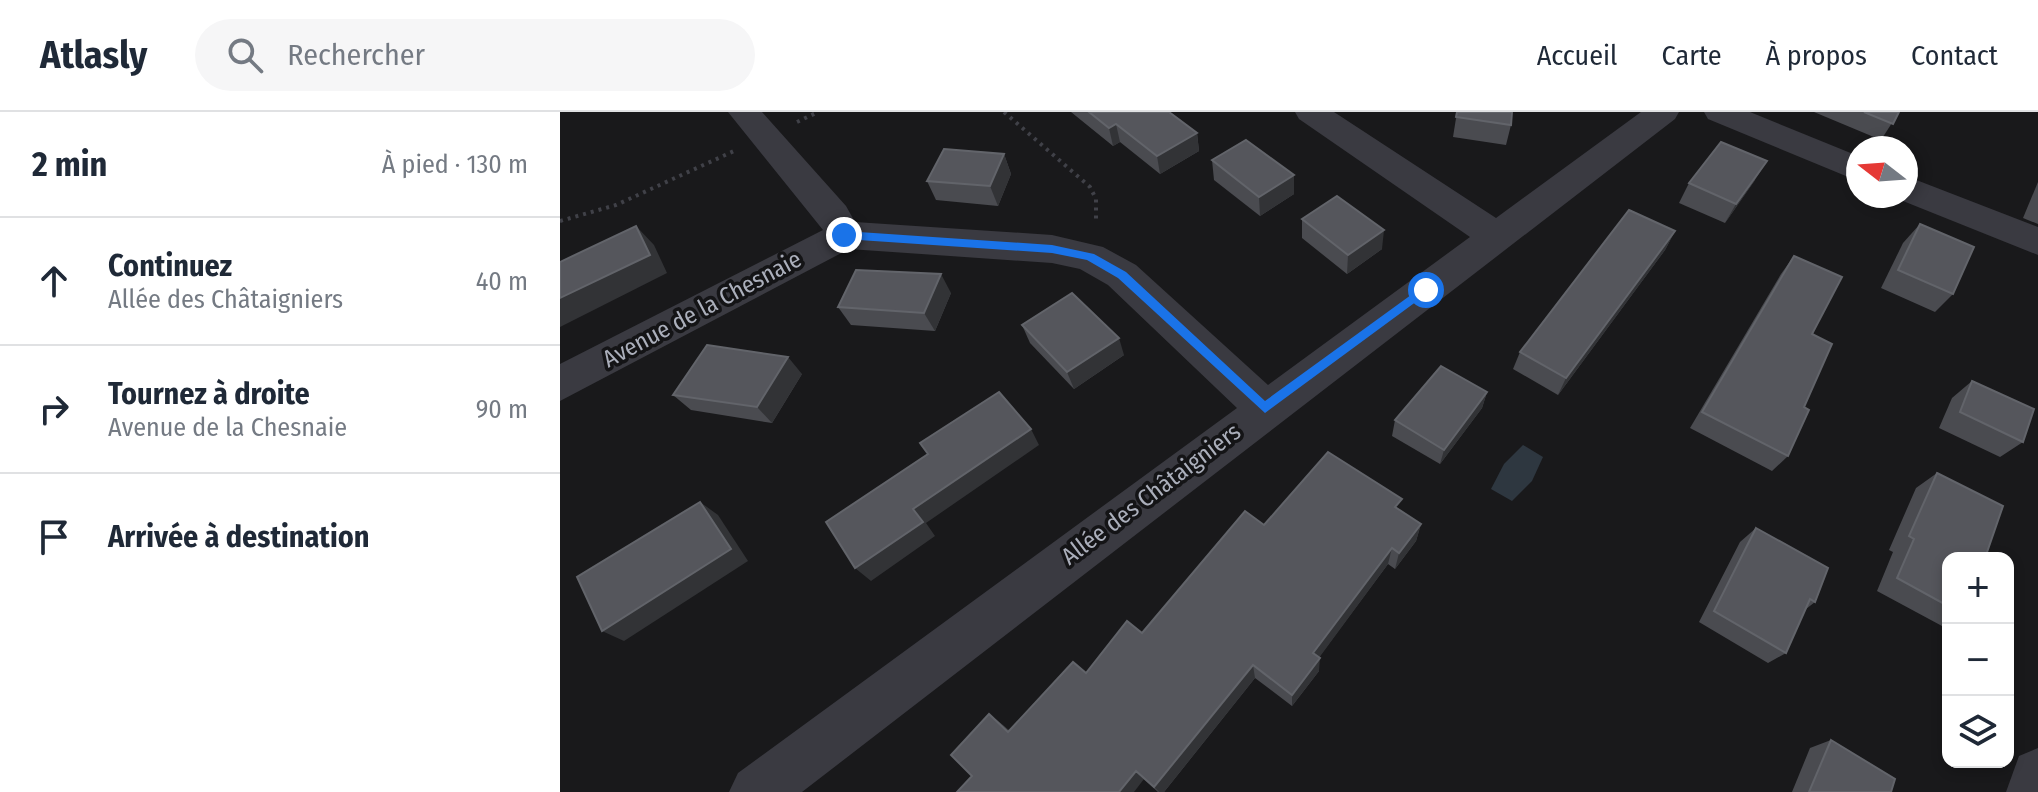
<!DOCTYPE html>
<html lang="fr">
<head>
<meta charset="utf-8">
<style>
	:root { --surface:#fff; --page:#f6f6f7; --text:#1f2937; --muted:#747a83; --line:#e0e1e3 }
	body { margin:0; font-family:"Fira Sans Condensed",sans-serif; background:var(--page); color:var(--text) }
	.controls { position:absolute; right:24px; bottom:24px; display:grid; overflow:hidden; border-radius:16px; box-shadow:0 4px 12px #0003 }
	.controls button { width:72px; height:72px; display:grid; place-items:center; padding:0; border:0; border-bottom:2px solid var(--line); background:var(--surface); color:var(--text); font:40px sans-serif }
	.compass { position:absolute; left:1286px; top:24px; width:72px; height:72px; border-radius:50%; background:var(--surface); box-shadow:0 4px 12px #0003; rotate:287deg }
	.stop { position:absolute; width:24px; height:24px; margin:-18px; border:6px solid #1a73e8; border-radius:50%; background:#fff }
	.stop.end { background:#1a73e8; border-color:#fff; box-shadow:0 2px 8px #0008 }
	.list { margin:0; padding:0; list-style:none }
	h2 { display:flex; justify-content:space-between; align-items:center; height:104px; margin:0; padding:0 32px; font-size:34px }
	h2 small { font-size:26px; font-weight:400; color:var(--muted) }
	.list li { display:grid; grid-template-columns:52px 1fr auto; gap:24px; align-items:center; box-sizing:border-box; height:128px; padding:0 32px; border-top:2px solid var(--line) }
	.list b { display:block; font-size:30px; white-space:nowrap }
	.list p { margin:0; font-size:26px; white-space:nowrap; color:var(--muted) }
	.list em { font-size:26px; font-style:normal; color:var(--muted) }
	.icon { flex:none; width:44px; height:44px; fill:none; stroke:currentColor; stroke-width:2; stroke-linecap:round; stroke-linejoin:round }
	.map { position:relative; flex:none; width:1478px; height:680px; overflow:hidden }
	header { display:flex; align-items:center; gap:48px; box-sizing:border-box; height:112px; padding:0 40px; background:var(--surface); border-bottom:2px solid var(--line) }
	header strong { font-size:38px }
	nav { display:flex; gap:44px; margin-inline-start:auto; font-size:28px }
	.search { width:560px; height:72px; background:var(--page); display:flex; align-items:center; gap:20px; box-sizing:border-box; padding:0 28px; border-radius:44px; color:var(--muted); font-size:30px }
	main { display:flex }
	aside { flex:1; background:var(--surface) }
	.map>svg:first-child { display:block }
	.water { fill:#2e3740 }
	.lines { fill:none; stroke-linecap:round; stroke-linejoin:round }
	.path { stroke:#404148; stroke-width:4; stroke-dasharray:3 5; stroke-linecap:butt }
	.minor { fill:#3a3a41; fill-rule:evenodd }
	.wall { fill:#4a4b50 }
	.shaded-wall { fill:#323336 }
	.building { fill:#55565c; stroke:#62646a; stroke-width:2 }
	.route { fill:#1a73e8 }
	.labels { text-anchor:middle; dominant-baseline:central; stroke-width:7; stroke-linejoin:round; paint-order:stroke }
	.street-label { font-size:24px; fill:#abafbb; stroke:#141416 }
</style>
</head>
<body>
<header>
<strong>Atlasly</strong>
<div class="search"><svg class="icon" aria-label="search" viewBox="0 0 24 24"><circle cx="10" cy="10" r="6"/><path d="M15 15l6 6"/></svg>Rechercher</div>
<nav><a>Accueil</a><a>Carte</a><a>À propos</a><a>Contact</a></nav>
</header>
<main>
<aside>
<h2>2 min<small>À pied · 130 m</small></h2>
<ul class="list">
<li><svg class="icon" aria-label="ahead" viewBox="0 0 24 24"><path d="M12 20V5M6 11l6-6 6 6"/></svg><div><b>Continuez</b><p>Allée des Châtaigniers</p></div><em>40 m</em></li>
<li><svg class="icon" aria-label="right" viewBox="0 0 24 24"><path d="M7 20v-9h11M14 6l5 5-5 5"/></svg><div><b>Tournez à droite</b><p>Avenue de la Chesnaie</p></div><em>90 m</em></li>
<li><svg class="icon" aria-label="arrive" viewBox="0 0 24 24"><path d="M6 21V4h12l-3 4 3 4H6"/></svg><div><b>Arrivée à destination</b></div></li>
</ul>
</aside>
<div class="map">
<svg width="1478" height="680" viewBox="0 0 1478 680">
	<rect width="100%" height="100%" fill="#19191b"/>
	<polygon class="water" points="963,333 983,345 972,369 952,389 931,377 944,352"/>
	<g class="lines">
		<g class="path">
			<polyline points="444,0 530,75 536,87 536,110"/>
			<polyline points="237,10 258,0"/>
			<polyline points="0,109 56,93 174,39"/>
		</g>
		<g class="minor">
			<polygon points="168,0 202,0 286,94 295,110 492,123 543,135 576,153 708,273 910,125 739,7 735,0 774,0 936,106 1081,0 1119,0 1115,7 242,680 169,680 178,661 677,296 548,173 520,157 492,151 289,137 0,289 0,252 263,118"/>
			<polygon points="1144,0 1190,0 1298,44 1298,69 1148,7"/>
			<polygon points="1346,64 1478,115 1478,143 1333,85 1346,84"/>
			<polygon points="1478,636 1478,680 1446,680 1459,644"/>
		</g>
	</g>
	<g class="wall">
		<polygon points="511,0 609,0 637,21 639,39 600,62 560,30 553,34"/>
		<polygon points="897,0 952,0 951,13 946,33 893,25"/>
		<polygon points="1254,0 1339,0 1321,28"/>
		<polygon points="444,42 451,62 438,94 376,88 367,69"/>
		<polygon points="652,48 734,63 734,82 700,104 654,68"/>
		<polygon points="1195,68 1165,111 1119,91 1129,71"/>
		<polygon points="1478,70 1478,112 1463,106"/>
		<polygon points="742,107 822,137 787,162 742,126"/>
		<polygon points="1360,112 1393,182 1375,200 1321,176 1343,131"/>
		<polygon points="1115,119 1105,138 998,283 953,257 960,240"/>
		<polygon points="1234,144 1252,222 1244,295 1228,344 1212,359 1130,316 1221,162"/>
		<polygon points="391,181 375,219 291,213 278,195"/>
		<polygon points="462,213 564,243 514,277 470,231"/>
		<polygon points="242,262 212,311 131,298 113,283"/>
		<polygon points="1412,269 1463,330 1440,345 1379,316 1392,286"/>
		<polygon points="927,280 922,296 880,352 832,324 835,308"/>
		<polygon points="1377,361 1388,446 1388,511 1382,514 1317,479 1333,440 1329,438 1356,376"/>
		<polygon points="839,398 861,412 856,429 835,457 828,452 759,545 759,559 732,594 695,566 604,680 598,680 584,667 412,664 429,602 450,619 526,561 582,521 704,413"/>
		<polygon points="1196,416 1255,490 1246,497 1226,541 1208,551 1139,510 1180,430"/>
		<polygon points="1271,628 1331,680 1232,680 1250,636"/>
	</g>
	<g class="shaded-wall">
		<polygon points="556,12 560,30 553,34 549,16"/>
		<polygon points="637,21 639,39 600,62 597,44"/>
		<polygon points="444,42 451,62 438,94 430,74"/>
		<polygon points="1207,49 1195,68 1165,111 1176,92"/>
		<polygon points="734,63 734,82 700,104 699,85"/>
		<polygon points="76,114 94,133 107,161 0,215 0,186"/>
		<polygon points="824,118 822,137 787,162 788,143"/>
		<polygon points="1115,119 1105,138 998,283 1006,266"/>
		<polygon points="381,162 391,181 375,219 364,201"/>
		<polygon points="559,226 564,243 514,277 507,260"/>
		<polygon points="228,245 242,262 212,311 197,295"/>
		<polygon points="927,280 922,296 880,352 884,338"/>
		<polygon points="471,317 479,333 366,411 375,424 311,469 295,456 353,397"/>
		<polygon points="140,390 158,403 188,449 64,529 42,519"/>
		<polygon points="861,412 856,429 835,457 839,441"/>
		<polygon points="832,436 828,452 753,554 753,541"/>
		<polygon points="760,546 759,559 732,594 732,583"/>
		<polygon points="693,553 695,566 604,680 599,680 594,675"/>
		<polygon points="429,602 443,613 462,630 448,620"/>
		<polygon points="576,659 584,667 574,680 559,680"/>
	</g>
	<g class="building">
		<polygon points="529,0 609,0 637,21 597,44 556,12 549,16"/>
		<polygon points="897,0 952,0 951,13 896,5"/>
		<polygon points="1304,0 1339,0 1333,12"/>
		<polygon points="686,28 734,63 699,85 652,48"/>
		<polygon points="1161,30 1207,49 1176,92 1129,71"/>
		<polygon points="384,37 444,42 430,74 367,69"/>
		<polygon points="777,84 824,118 788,143 742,107"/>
		<polygon points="1069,98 1115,119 1006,266 960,240"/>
		<polygon points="1360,112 1414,135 1393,182 1338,158"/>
		<polygon points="76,114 90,143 0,186 0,150"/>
		<polygon points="1234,144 1282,165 1252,222 1272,232 1244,295 1249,298 1228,344 1142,300"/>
		<polygon points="296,158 381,162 364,201 278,195"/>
		<polygon points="512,181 559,226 507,260 462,213"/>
		<polygon points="147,233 228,245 197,295 113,283"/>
		<polygon points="881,254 927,280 884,338 835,308"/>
		<polygon points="1412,269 1474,297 1463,330 1400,300"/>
		<polygon points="439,280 471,317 353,397 363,410 295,456 266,410 368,342 360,331"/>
		<polygon points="768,340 842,387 835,395 861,412 839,441 832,436 753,541 760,546 732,583 693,553 594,675 576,659 559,680 397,680 412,664 391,643 429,602 448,620 513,550 526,561 567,509 582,521 685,399 704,413"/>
		<polygon points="1377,361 1443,394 1425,446 1388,446 1388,494 1337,466 1354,427 1349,424"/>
		<polygon points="140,390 171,437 42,519 17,465"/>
		<polygon points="1196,416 1268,456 1255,490 1250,487 1226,541 1154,499"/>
		<polygon points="1271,628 1335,667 1331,680 1249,680"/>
	</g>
	<polygon class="route" points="284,119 492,133 534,142 566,160 705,289 862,175 872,178 705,301 558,166 527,148 492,141 284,127 278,123"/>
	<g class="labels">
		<g class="street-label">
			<text transform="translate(142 197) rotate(-28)">Avenue de la Chesnaie</text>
			<text transform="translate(591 382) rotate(-37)">Allée des Châtaigniers</text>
		</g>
	</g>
</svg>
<div class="controls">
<button>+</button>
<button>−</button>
<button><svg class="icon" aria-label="layers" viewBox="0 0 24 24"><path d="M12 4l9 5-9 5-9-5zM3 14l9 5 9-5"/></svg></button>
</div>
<svg class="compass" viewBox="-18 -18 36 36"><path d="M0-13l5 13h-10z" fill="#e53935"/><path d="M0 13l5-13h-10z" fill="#747a83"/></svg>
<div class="stop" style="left:866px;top:178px"></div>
<div class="stop end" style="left:284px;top:123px"></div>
</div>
</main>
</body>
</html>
